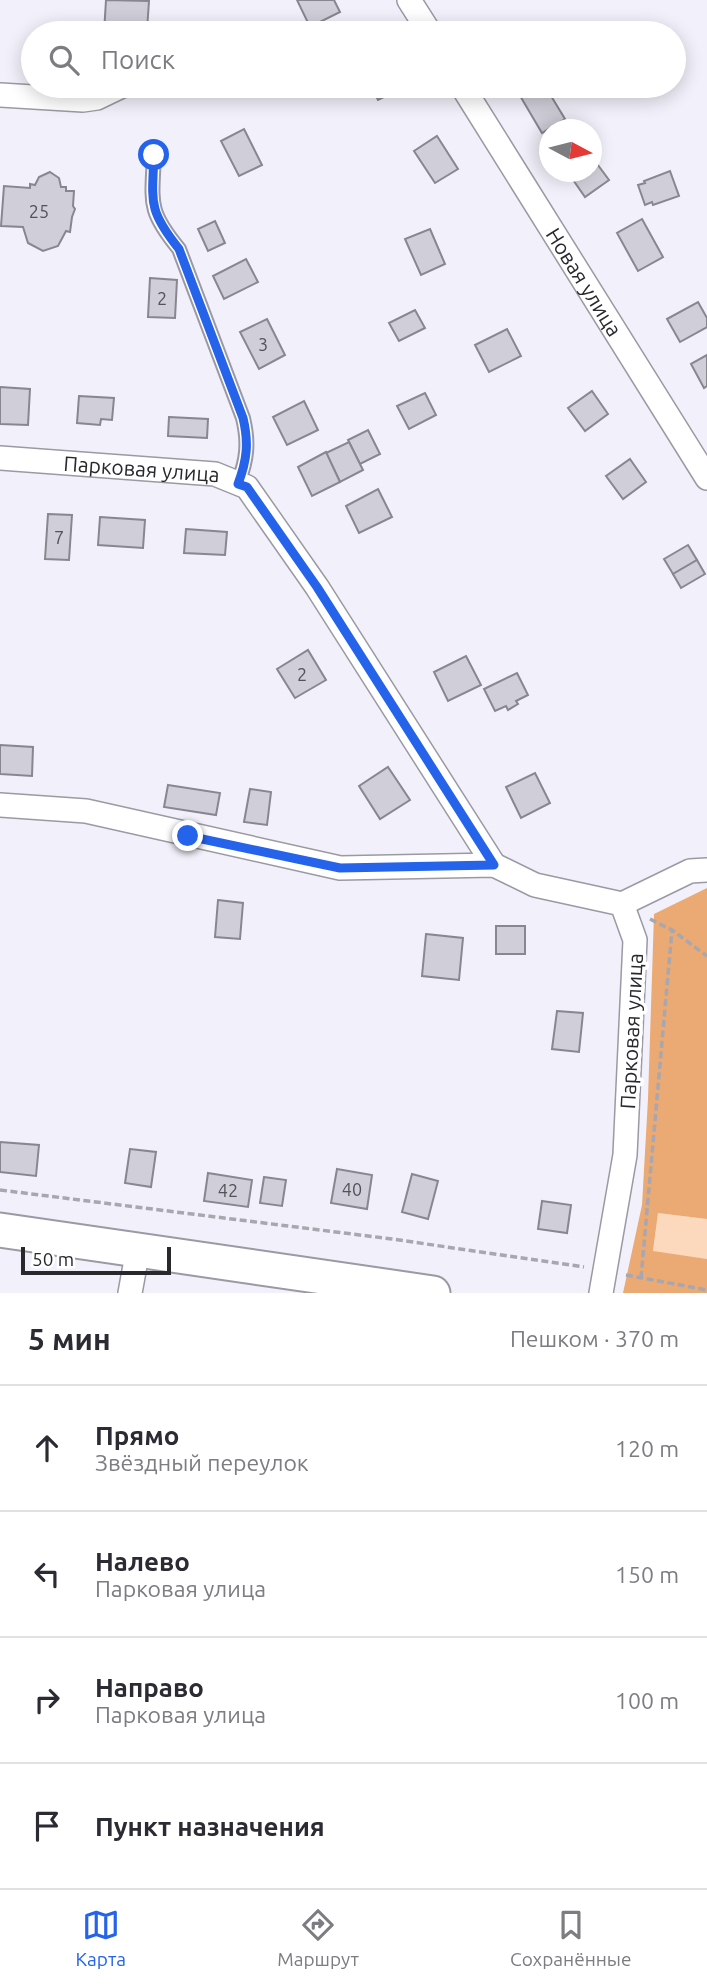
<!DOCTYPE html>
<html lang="ru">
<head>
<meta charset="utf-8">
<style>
	:root { --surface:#fff; --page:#f7f7f7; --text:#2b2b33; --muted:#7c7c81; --line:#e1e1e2; --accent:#2563eb }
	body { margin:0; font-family:Ubuntu,sans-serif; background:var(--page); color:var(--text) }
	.compass { position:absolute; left:539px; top:119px; width:63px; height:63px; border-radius:50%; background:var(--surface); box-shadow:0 4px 18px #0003; rotate:97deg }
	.scale { position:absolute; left:21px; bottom:18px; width:150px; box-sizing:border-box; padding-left:7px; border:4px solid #29282c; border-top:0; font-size:19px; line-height:24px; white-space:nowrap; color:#29282c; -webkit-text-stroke:5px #fff; paint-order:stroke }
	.stop { position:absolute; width:21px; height:21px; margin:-16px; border:5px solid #2563eb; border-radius:50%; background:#fff }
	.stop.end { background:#2563eb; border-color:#fff; box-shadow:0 2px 7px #0008 }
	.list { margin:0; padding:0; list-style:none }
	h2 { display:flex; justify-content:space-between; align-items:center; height:91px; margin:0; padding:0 28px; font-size:30px }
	h2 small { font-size:23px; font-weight:400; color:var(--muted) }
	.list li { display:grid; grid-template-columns:46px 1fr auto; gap:21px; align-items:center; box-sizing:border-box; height:126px; padding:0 28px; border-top:2px solid var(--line) }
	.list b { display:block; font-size:26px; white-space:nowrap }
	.list p { margin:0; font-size:23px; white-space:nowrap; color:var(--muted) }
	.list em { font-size:23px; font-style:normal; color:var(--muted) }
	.icon { flex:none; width:38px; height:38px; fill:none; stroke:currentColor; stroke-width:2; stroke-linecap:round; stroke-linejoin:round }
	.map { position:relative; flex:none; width:707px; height:1293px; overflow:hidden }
	.search { position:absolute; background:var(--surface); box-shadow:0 4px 18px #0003; left:21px; right:21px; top:21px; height:77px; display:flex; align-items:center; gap:18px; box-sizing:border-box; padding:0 24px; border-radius:38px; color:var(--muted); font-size:26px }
	.sheet { height:595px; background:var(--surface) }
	nav { display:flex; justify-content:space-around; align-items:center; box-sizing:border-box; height:98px; border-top:2px solid var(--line); background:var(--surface); font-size:19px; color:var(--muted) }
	nav a { display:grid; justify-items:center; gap:4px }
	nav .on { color:var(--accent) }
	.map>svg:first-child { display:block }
	.green { fill:#fcd8bc }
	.forest { fill:#eba973 }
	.building { fill:#d0ced8; stroke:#888790; stroke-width:2 }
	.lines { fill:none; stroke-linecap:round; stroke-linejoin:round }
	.service-casing { stroke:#9b99a3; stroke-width:16 }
	.minor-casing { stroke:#9b99a3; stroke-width:26 }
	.secondary-casing { stroke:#9b99a3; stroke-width:37 }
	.path { stroke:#a8a7af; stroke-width:3.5; stroke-dasharray:7 3.5; stroke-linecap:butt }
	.service { stroke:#fff; stroke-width:12 }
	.minor { stroke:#fff; stroke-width:23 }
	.secondary { stroke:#fff; stroke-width:33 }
	.route { stroke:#2563eb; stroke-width:9 }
	.labels { text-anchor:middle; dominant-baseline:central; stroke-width:7; stroke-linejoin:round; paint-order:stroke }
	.number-label { font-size:18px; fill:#535257 }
	.street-label { font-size:21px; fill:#29282c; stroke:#fff }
</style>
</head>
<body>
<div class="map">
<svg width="707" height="1293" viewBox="0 0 707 1293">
	<rect width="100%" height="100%" fill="#f2f0fa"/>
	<polygon class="green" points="658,1213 707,1219 707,1259 653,1252"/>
	<polygon class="forest" points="707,888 707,1219 658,1213 653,1251 707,1259 707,1293 623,1293 642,1205 648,1099 654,914"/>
	<g class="building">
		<polygon points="106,0 149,1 147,30 128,29 128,33 104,33"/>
		<polygon points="297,0 334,0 340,12 310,27"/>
		<polygon points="518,25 522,33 503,33"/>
		<polygon points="371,86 401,86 402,88 378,100"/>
		<polygon points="522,86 545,86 565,119 542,133 516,89"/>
		<polygon points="244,129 262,165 239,176 221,141"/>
		<polygon points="437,136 458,169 435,183 414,151"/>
		<polygon points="592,157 609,180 585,197 569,174 572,172 592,172"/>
		<polygon points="670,171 679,196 653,205 652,202 645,205 638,185 645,183 644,181"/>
		<polygon points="50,172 59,178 61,187 66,187 66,191 74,191 73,206 75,209 72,217 70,232 66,231 58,246 43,251 28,243 23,227 1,226 4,186 30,188 30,184 35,185 39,177"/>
		<polygon points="642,219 663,257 638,271 617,233"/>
		<polygon points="215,221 225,243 208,251 198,229"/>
		<polygon points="430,229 445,264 421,275 405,239"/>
		<polygon points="246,259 258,282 224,299 213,276"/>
		<polygon points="150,278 177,280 175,318 148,317"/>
		<polygon points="698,302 707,318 707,327 680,342 667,319"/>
		<polygon points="415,310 425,328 399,341 389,323"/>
		<polygon points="267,319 285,355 259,369 240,332"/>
		<polygon points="507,329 521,356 489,372 475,345"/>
		<polygon points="707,355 707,386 704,388 691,364"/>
		<polygon points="0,387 30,389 28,425 0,424"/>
		<polygon points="592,391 608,414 585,431 568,408"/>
		<polygon points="425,393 436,415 409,429 397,406"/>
		<polygon points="79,396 114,398 112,420 101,419 100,425 77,423"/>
		<polygon points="304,401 318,430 287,445 273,417"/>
		<polygon points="169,417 208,419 207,438 168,436"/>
		<polygon points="368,430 380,454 360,464 348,440"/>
		<polygon points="349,442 363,470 340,482 326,453"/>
		<polygon points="326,452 340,482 312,496 298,467"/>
		<polygon points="630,459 646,482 623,499 606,476"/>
		<polygon points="378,489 392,517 359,533 346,506"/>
		<polygon points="48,514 72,515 69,560 45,559"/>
		<polygon points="100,517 145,520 143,548 98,545"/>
		<polygon points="186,529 227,532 225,555 184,553"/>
		<polygon points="688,545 697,560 673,574 664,559"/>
		<polygon points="697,560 705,574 681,588 673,574"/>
		<polygon points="308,650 326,680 295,698 277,669"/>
		<polygon points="466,656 481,685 448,701 434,672"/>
		<polygon points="517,673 528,695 516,701 518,704 508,710 506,706 495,711 484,689"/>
		<polygon points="0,745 33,747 32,776 0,774"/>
		<polygon points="388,767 410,800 380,819 359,786"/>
		<polygon points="535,773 550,803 521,818 506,787"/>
		<polygon points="168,785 220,793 216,815 164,807"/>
		<polygon points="250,789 271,792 267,825 244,822"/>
		<polygon points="218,900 243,903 240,939 215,937"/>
		<rect x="496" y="926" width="29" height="28"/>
		<polygon points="426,934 463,938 459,980 422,976"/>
		<polygon points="557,1011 583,1013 579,1052 552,1049"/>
		<polygon points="0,1142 39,1145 36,1176 0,1172"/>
		<polygon points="130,1149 156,1152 151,1187 125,1183"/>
		<polygon points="337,1169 372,1175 367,1209 331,1203"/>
		<polygon points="208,1173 252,1180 248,1207 204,1201"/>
		<polygon points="412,1174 438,1181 428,1219 402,1212"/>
		<polygon points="264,1177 286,1180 282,1206 260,1203"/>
		<polygon points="542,1201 571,1205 567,1233 538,1229"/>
	</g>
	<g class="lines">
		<g class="service-casing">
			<path id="service" d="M154,155C152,203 147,210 179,249L243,418C249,443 247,460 238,483"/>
		</g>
		<g class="minor-casing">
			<g id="minor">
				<polyline points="409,0 430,33"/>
				<path id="s1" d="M462,86L707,478"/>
				<polyline points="0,95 83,100 97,98 122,86"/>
				<path id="s2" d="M0,458L215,474L247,487L317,587L494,865"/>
				<polyline points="0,805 86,811 340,868 494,865 535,885 622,904 635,940 625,1155 601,1293"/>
				<polyline points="622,904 690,871 707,870"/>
				<polyline points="130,1293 138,1249"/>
			</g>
		</g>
		<g class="secondary-casing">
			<polyline id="secondary" points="0,1230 433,1293"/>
		</g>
		<g class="path">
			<polyline points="650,919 672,930 707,956"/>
			<polyline points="0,1190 392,1239 584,1267"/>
			<polyline points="626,1275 707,1290"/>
			<polyline points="641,1278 672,930"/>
		</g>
		<use href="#service" class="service"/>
		<use href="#minor" class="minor"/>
		<use href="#secondary" class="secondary"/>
	</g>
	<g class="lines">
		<path class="route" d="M154,155C152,203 148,210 179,249L243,418C249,443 247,460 238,484L247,487L317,587L494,865L340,868L188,836"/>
	</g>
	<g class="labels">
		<g class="number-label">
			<text x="39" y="211">25</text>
			<text x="162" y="298">2</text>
			<text x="263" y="344">3</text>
			<text x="59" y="537">7</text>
			<text x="302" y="674">2</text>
			<text x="352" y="1189">40</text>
			<text x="228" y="1190">42</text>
		</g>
		<g class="street-label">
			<text stroke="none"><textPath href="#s1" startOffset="231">Новая улица</textPath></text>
			<text stroke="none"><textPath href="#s2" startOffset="142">Парковая улица</textPath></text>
			<text transform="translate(631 1031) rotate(-87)">Парковая улица</text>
		</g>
	</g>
</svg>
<svg class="compass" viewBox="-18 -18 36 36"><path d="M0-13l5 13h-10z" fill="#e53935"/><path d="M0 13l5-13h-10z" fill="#7c7c81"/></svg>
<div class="scale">50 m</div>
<div class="stop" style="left:154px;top:155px"></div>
<div class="stop end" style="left:188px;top:836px"></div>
<div class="search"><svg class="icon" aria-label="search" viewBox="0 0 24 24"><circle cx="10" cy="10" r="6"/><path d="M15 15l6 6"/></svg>Поиск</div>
</div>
<section class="sheet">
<h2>5 мин<small>Пешком · 370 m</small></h2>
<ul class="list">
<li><svg class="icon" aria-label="ahead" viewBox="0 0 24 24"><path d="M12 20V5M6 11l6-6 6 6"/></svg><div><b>Прямо</b><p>Звёздный переулок</p></div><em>120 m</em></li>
<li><svg class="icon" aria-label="left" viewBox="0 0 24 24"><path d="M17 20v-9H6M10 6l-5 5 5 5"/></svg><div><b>Налево</b><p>Парковая улица</p></div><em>150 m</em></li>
<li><svg class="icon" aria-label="right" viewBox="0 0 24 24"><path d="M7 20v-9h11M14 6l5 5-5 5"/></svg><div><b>Направо</b><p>Парковая улица</p></div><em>100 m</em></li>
<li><svg class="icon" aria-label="arrive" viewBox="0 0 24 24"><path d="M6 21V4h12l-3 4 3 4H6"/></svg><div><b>Пункт назначения</b></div></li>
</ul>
</section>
<nav>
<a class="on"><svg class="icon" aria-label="map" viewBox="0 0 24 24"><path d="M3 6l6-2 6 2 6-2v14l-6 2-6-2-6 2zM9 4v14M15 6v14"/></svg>Карта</a>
<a><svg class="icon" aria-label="directions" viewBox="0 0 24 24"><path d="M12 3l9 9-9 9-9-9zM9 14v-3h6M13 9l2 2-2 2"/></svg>Маршрут</a>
<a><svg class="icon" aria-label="saved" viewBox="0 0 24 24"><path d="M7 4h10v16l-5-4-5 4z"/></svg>Сохранённые</a>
</nav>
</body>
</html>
